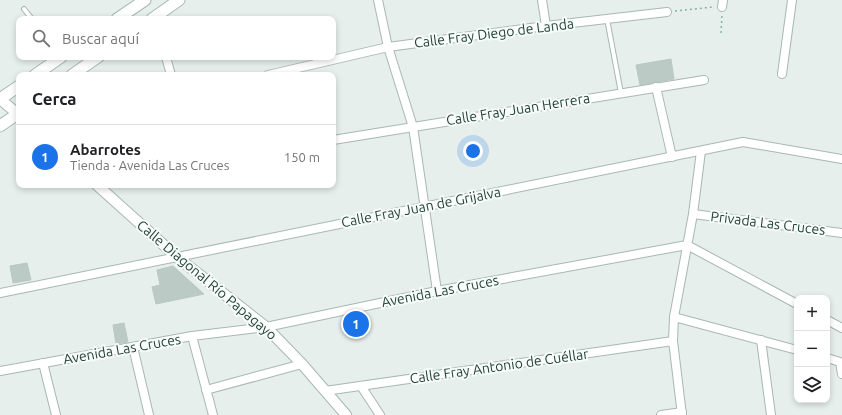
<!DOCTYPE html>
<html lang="es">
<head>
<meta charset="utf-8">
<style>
	:root { --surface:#fff; --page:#f2f2f2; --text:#202124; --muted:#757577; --line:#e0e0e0; --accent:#1a73e8 }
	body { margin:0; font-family:Ubuntu,sans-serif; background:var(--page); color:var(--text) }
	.controls { position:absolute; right:12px; bottom:12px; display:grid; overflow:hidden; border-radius:8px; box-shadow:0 2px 6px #0003 }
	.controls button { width:36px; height:36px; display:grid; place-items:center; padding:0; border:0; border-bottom:1px solid var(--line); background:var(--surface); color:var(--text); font:20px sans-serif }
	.you { position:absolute; left:473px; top:151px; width:14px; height:14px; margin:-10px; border:3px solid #fff; border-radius:50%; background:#1a73e8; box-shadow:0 0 0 6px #1a73e833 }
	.badge { display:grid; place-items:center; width:26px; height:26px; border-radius:50%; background:var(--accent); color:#fff; font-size:13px; font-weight:700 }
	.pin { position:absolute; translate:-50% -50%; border:2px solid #fff; box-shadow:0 1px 4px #0006 }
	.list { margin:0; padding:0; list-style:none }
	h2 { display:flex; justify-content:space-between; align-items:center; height:52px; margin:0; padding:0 16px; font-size:17px }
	h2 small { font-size:13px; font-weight:400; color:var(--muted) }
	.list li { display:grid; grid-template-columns:26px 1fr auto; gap:12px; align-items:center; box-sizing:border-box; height:64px; padding:0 16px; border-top:1px solid var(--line) }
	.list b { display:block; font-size:15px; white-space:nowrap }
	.list p { margin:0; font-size:13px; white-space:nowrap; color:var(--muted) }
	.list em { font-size:13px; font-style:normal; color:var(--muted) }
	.icon { flex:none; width:22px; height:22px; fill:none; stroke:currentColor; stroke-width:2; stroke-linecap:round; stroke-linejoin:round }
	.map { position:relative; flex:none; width:842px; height:415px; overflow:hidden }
	.search { position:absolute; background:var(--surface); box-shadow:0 2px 6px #0003; left:16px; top:16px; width:320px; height:44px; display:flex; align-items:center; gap:10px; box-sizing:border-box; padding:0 14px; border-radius:8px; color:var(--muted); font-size:15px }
	.panel { position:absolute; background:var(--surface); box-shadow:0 2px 6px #0003; left:16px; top:72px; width:320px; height:116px; border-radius:8px }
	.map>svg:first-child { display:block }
	.building { fill:#bbcac4; stroke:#b8c9c2 }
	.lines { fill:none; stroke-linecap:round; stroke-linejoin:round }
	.service-casing { stroke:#a8b8b2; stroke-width:6 }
	.minor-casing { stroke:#a8b8b2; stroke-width:10 }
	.tertiary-casing { stroke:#a8b8b2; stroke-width:12 }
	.secondary-casing { stroke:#a4bbb3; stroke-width:13 }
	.path { stroke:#86b3a5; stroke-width:1.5; stroke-dasharray:2 3; stroke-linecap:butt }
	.service { stroke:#fff; stroke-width:4 }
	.minor { stroke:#fff; stroke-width:8 }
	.tertiary { stroke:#fff; stroke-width:10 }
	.secondary { stroke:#fff; stroke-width:11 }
	.labels { text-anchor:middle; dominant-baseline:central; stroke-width:4; stroke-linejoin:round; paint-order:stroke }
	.street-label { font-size:14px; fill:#24423a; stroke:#f7fbf9 }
</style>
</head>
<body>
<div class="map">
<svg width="842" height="415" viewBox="0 0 842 415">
	<rect width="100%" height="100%" fill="#e6efeb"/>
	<g class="building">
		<polygon points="671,59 674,79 640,85 636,65"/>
		<polygon points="27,263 31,280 13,283 10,266"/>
		<polygon points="173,266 204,294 156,304 152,287 160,285 157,270"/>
		<polygon points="124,323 128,342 116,344 113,325"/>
	</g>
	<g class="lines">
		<g class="service-casing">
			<g id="service">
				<polyline points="24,9 32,19"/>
				<polyline points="607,19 621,93"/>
			</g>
		</g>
		<g class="minor-casing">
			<g id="minor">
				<polyline points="378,0 388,47 413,127 437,291"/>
				<polyline points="542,0 546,26"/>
				<polyline points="722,7 723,0"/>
				<polyline points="166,57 171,75"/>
				<polyline points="782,74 792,0"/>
				<polyline points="268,75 388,47 546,26 667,12"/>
				<polyline points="656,87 672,157"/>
				<polyline points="333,140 704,80"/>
				<polyline points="693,214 842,233"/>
				<polyline points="0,293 743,142 842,159"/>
				<polyline points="674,317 797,350"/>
				<polyline points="827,320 842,328"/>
				<polyline points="192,336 213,415"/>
				<polyline points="761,340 771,415"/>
				<polyline points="133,347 149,415"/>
				<polyline points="827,358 840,362 842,374"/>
				<polyline points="43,363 56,415"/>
				<polyline points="0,371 192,336 266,327 437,291 687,245 797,304"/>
				<polyline points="361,386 380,415"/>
				<polyline points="206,390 302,364"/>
				<polyline points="325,391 673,341"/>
				<polyline points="661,415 682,412"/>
				<polyline points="682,415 673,341 674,317 693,214 701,151"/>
			</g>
		</g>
		<g class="tertiary-casing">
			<g id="tertiary">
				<polyline points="0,99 19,115"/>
				<polyline points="97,185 177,257 266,327 302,364 346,415"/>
			</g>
		</g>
		<g class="secondary-casing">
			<g id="secondary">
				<polyline points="117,19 145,0"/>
				<polyline points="152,19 179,0"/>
				<polyline points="35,75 61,57"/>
				<polyline points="72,75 98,57"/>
				<polyline points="0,99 19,86"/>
				<polyline points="0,126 19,113"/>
			</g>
		</g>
		<g class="path">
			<polyline points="675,11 713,7"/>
			<polyline points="721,33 722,15"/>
		</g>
		<use href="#service" class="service"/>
		<use href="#minor" class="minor"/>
		<use href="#tertiary" class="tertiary"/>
		<use href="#secondary" class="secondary"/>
	</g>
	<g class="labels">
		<g class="street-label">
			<text transform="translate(494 33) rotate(-7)">Calle Fray Diego de Landa</text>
			<text transform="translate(518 109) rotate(-9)">Calle Fray Juan Herrera</text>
			<text transform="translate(421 207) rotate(-11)">Calle Fray Juan de Grijalva</text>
			<text transform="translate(768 223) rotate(7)">Privada Las Cruces</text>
			<text transform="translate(207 280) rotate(40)">Calle Diagonal Río Papagayo</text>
			<text transform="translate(440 291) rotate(-11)">Avenida Las Cruces</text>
			<text transform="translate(122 349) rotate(-10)">Avenida Las Cruces</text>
			<text transform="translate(499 366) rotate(-8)">Calle Fray Antonio de Cuéllar</text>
		</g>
	</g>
</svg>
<div class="controls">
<button>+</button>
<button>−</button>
<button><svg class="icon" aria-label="layers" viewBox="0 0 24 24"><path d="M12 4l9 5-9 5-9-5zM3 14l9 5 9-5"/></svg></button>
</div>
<div class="you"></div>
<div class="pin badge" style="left:356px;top:324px">1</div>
<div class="search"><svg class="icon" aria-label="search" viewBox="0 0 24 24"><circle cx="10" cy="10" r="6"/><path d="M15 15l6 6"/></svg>Buscar aquí</div>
<section class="panel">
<h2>Cerca<small></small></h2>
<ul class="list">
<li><span class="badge">1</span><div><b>Abarrotes</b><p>Tienda · Avenida Las Cruces</p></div><em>150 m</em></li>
</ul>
</section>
</div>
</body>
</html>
